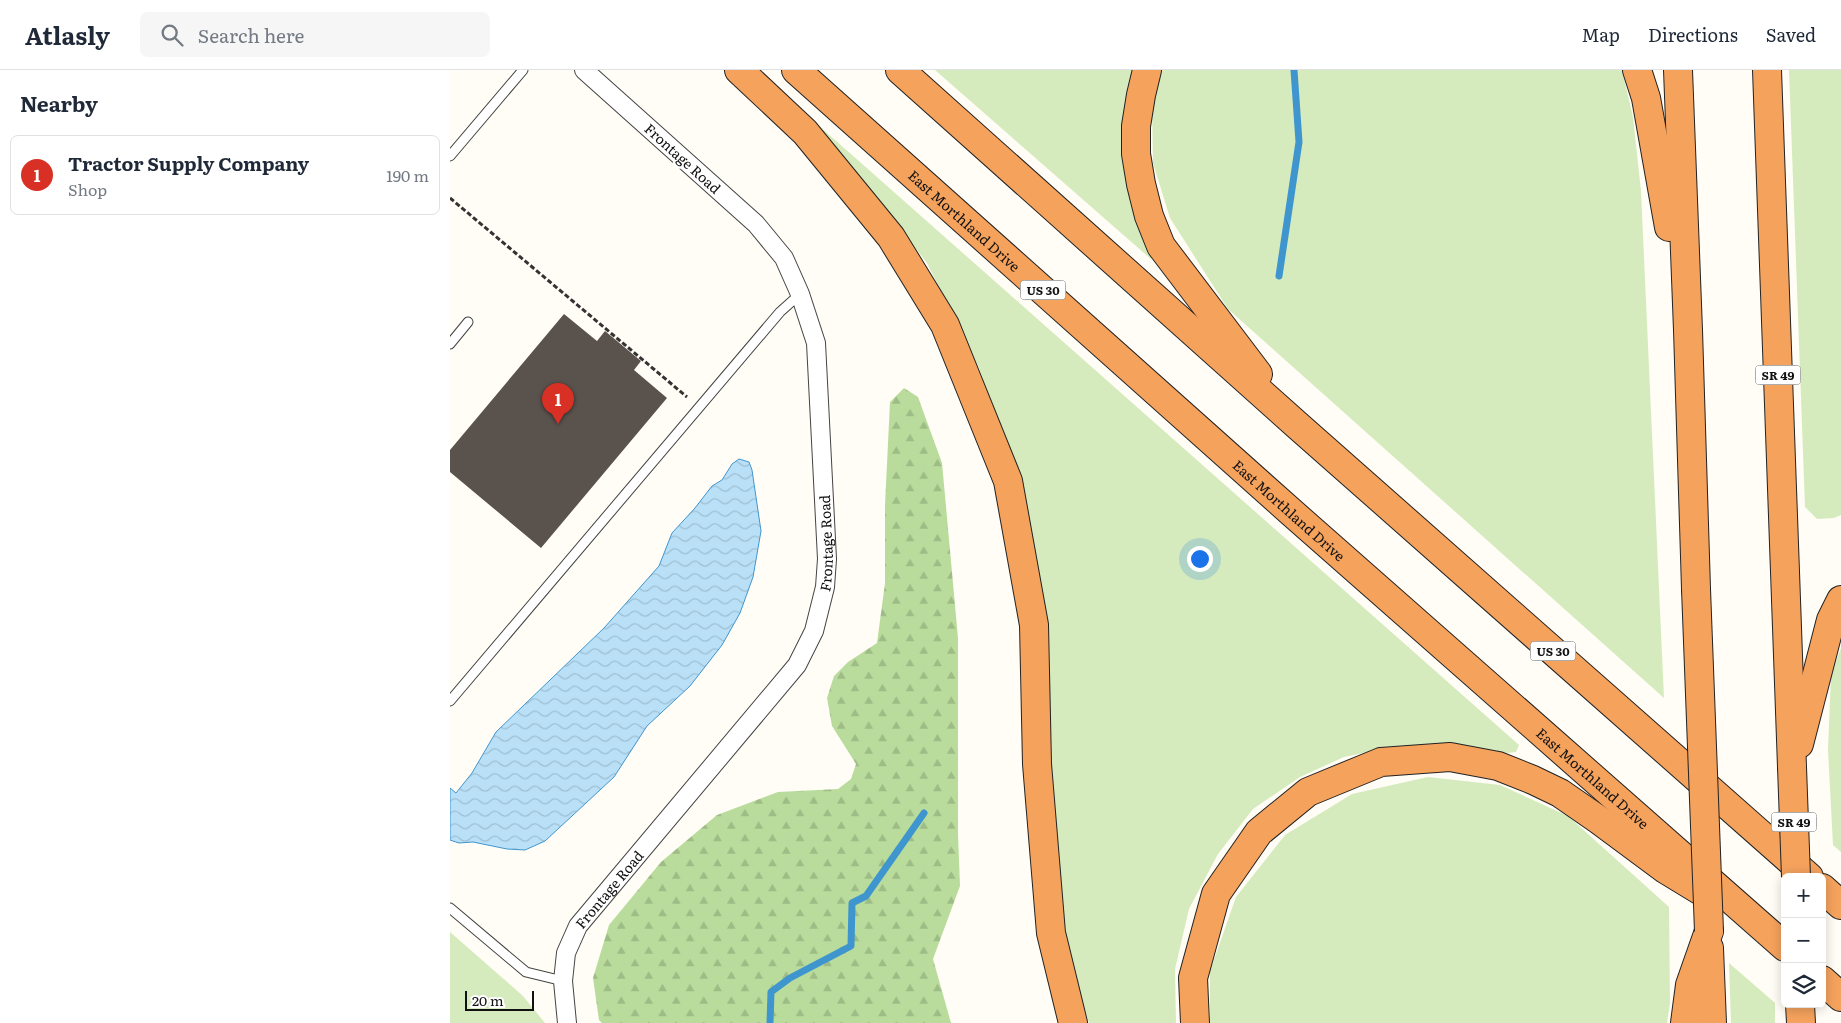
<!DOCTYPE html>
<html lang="en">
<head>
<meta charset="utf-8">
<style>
	:root { --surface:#fff; --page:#f6f6f7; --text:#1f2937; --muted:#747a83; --line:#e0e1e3; --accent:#d93025 }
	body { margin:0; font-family:Literata,serif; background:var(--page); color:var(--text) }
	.controls { position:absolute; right:15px; bottom:15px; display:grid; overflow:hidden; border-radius:8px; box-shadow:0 2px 12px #0003 }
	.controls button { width:45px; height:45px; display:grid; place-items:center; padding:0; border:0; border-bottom:1px solid var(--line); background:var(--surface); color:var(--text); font:25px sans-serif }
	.scale { position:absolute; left:15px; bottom:12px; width:69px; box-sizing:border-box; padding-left:5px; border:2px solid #111; border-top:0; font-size:14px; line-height:18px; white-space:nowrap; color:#111; -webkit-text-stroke:4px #fff; paint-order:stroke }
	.you { position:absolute; left:749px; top:488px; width:18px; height:18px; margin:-12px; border:4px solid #fff; border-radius:50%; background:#1a73e8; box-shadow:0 0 0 8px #1a73e833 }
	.badge { display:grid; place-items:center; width:32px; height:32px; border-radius:50%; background:var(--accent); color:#fff; font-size:16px; font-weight:700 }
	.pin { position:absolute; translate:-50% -41px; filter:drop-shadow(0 1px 2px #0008) }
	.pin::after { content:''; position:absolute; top:26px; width:18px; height:15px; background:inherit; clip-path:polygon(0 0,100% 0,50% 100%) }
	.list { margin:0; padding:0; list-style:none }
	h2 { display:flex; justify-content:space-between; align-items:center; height:65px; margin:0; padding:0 20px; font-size:21px }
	h2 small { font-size:16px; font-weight:400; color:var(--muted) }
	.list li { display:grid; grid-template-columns:32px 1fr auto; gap:15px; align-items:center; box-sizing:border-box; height:80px; margin:0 10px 10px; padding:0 10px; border:1px solid var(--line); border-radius:8px }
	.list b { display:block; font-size:19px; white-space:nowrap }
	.list p { margin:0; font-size:16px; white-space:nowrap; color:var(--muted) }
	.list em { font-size:16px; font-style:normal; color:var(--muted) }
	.icon { flex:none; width:28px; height:28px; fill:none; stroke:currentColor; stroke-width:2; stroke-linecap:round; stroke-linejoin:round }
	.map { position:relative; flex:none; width:1391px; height:953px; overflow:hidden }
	header { display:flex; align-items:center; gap:30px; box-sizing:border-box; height:70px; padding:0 25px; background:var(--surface); border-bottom:1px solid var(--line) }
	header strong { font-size:24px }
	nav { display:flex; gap:28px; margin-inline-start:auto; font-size:18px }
	.search { width:350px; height:45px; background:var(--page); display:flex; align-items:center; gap:12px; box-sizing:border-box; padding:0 18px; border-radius:8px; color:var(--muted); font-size:19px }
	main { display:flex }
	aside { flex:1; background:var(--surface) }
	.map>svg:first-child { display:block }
	.grass { fill:#d5ebbd }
	.forest { fill:url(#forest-firs) }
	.water { fill:url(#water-waves); stroke:#3f96cf }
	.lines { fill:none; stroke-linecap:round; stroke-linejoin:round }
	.stream { stroke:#3f96cf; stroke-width:7 }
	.building { fill:#5a524d }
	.lane-casing { stroke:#444; stroke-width:11 }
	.street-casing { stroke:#444; stroke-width:20 }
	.highway-casing { stroke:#222; stroke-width:30 }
	.path { stroke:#333; stroke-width:3; stroke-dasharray:5 2.5; stroke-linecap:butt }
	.lane { stroke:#fff; stroke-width:9 }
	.street { stroke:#fff; stroke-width:18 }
	.highway { stroke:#f5a25d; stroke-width:28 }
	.highway-bridge-casing { stroke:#222; stroke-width:30; stroke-linecap:butt }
	.highway-bridge { stroke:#f5a25d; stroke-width:28 }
	.labels { text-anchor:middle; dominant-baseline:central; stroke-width:5; stroke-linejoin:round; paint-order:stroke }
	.shield { fill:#fff; stroke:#585858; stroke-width:1 }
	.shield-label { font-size:12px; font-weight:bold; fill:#111 }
	.street-label { font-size:14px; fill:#111; stroke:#fff }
</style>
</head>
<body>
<header>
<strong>Atlasly</strong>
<div class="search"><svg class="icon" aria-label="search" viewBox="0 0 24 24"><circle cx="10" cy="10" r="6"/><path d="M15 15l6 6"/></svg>Search here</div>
<nav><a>Map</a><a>Directions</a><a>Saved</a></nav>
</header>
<main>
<aside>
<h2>Nearby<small></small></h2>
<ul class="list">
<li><span class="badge">1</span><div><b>Tractor Supply Company</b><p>Shop</p></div><em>190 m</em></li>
</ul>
</aside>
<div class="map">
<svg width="1391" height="953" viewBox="0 0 1391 953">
	<defs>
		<pattern id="forest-firs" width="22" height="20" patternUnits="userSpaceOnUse" patternTransform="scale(1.25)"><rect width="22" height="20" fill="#b9dc9c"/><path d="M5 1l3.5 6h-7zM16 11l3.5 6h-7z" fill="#9ebc85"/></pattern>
		<pattern id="water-waves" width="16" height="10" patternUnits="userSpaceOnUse" patternTransform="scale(1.25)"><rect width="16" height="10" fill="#b9e0f7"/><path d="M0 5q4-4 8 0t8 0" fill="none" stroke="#9ebfd3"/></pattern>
	</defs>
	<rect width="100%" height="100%" fill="#fffdf5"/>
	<g class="grass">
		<polygon points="485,0 683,0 676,24 671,87 682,134 702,190"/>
		<polygon points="712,0 1172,0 1183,47 1191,121 1214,628 778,239 720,148 703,93 702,38"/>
		<polygon points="1339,0 1391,0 1391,445 1384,448 1367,449 1355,437"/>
		<polygon points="367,54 1069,675 1066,682 1057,683 999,674 947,676 894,687 850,707 803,739 768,784 739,839 725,899 726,953 639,953 614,869 590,525 559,383 529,298 477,193"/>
		<polygon points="1391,578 1391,782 1383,775 1378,680 1381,604"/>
		<polygon points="978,707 1050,715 1118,746 1219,837 1220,933 1217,953 760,953 760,901 786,827 835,765 902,724"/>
		<polygon points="0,862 73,926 95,953 0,953"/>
		<polygon points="1279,893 1325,933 1325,953 1281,953"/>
	</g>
	<polygon class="forest" points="454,318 468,327 492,393 508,568 508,764 510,816 483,889 501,953 152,953 149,950 143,908 159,855 211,792 267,745 328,722 388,719 401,709 406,694 382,656 377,628 384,606 398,592 427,573 435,513 435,435 440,332"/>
	<polygon class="water" points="289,389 299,392 302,400 311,461 303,507 290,543 272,575 240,616 197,656 164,707 95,771 75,780 57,779 23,772 9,773 0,770 0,718 6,723 22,703 46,662 154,558 209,496 222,463 245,438 262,416 272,410 282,394"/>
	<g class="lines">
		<g class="stream">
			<polyline points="829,206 849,72 844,0"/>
			<polyline points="320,953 321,922 340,908 401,876 402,833 416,826 474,743"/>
		</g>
	</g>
	<polygon class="building" points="114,244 147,271 155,261 191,291 184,300 217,328 91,478 0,402 0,380"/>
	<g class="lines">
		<g class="lane-casing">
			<g id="lane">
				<polyline points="0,86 73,0"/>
				<polyline points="0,274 18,252"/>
				<polyline points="0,631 330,242 350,224"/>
				<polyline points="0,838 76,902 113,911"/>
			</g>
		</g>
		<g class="street-casing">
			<g id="street">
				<path id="s1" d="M117,953L113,911L116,883L128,856L347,595L364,561L375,517L377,489L366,273L350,224L334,188L306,154L134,0"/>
			</g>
		</g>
		<g class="highway-casing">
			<g id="highway">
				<polyline points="289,0 355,62 441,167 495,255 558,411 584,555 587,694 601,863 623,953"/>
				<path id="s2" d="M346,0L840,441L1335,877"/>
				<polyline points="450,0 847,355 1359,807"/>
				<polyline points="697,0 691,25 686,56 686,84 691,114 699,146 711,176 808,304"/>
				<polyline points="1187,0 1196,28 1219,157"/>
				<polyline points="1228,0 1238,260 1246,519"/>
				<polyline points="1317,0 1342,697"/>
				<polyline points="1349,674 1381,550 1391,530"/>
				<polyline points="1372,818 1391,835"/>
				<polyline points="1259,878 1262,953"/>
				<polyline points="1372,910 1391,927"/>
				<polyline points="1350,934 1351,953"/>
				<polyline points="745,953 743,908 766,824 809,762 858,722 931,692 1000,687 1048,696 1083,710 1110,723 1149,750 1215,799 1256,824"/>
				<polyline points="1235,953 1240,915 1259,861"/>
			</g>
		</g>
		<polyline class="path" points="0,128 237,327"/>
		<use href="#lane" class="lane"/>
		<use href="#street" class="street"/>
		<use href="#highway" class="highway"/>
		<g class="highway-bridge-casing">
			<g id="highway-bridge">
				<polyline points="1246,519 1259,861"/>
				<polyline points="1342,697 1346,807"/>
			</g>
		</g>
		<use href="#highway-bridge" class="highway-bridge"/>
	</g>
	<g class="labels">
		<g class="shield">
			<rect x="570.5" y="210.5" width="45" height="19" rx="4"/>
			<rect x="1305.5" y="295.5" width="45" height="19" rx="4"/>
			<rect x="1080.5" y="571.5" width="45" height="19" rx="4"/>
			<rect x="1321.5" y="742.5" width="45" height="19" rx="4"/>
		</g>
		<g class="shield-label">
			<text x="593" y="220">US 30</text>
			<text x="1328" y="305">SR 49</text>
			<text x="1103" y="581">US 30</text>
			<text x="1344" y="752">SR 49</text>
		</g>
		<g class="street-label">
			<text transform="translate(233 88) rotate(42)">Frontage Road</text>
			<text stroke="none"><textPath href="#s2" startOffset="226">East Morthland Drive</textPath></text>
			<text stroke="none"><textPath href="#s2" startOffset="661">East Morthland Drive</textPath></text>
			<text stroke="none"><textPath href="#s1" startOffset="568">Frontage Road</textPath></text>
			<text stroke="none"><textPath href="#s2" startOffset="1066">East Morthland Drive</textPath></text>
			<text stroke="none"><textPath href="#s1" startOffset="148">Frontage Road</textPath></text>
		</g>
	</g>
</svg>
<div class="controls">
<button>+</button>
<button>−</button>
<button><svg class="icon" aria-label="layers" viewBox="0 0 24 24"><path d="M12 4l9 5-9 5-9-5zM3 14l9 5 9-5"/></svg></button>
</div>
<div class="scale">20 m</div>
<div class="you"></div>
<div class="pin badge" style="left:108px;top:354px">1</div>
</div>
</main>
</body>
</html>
